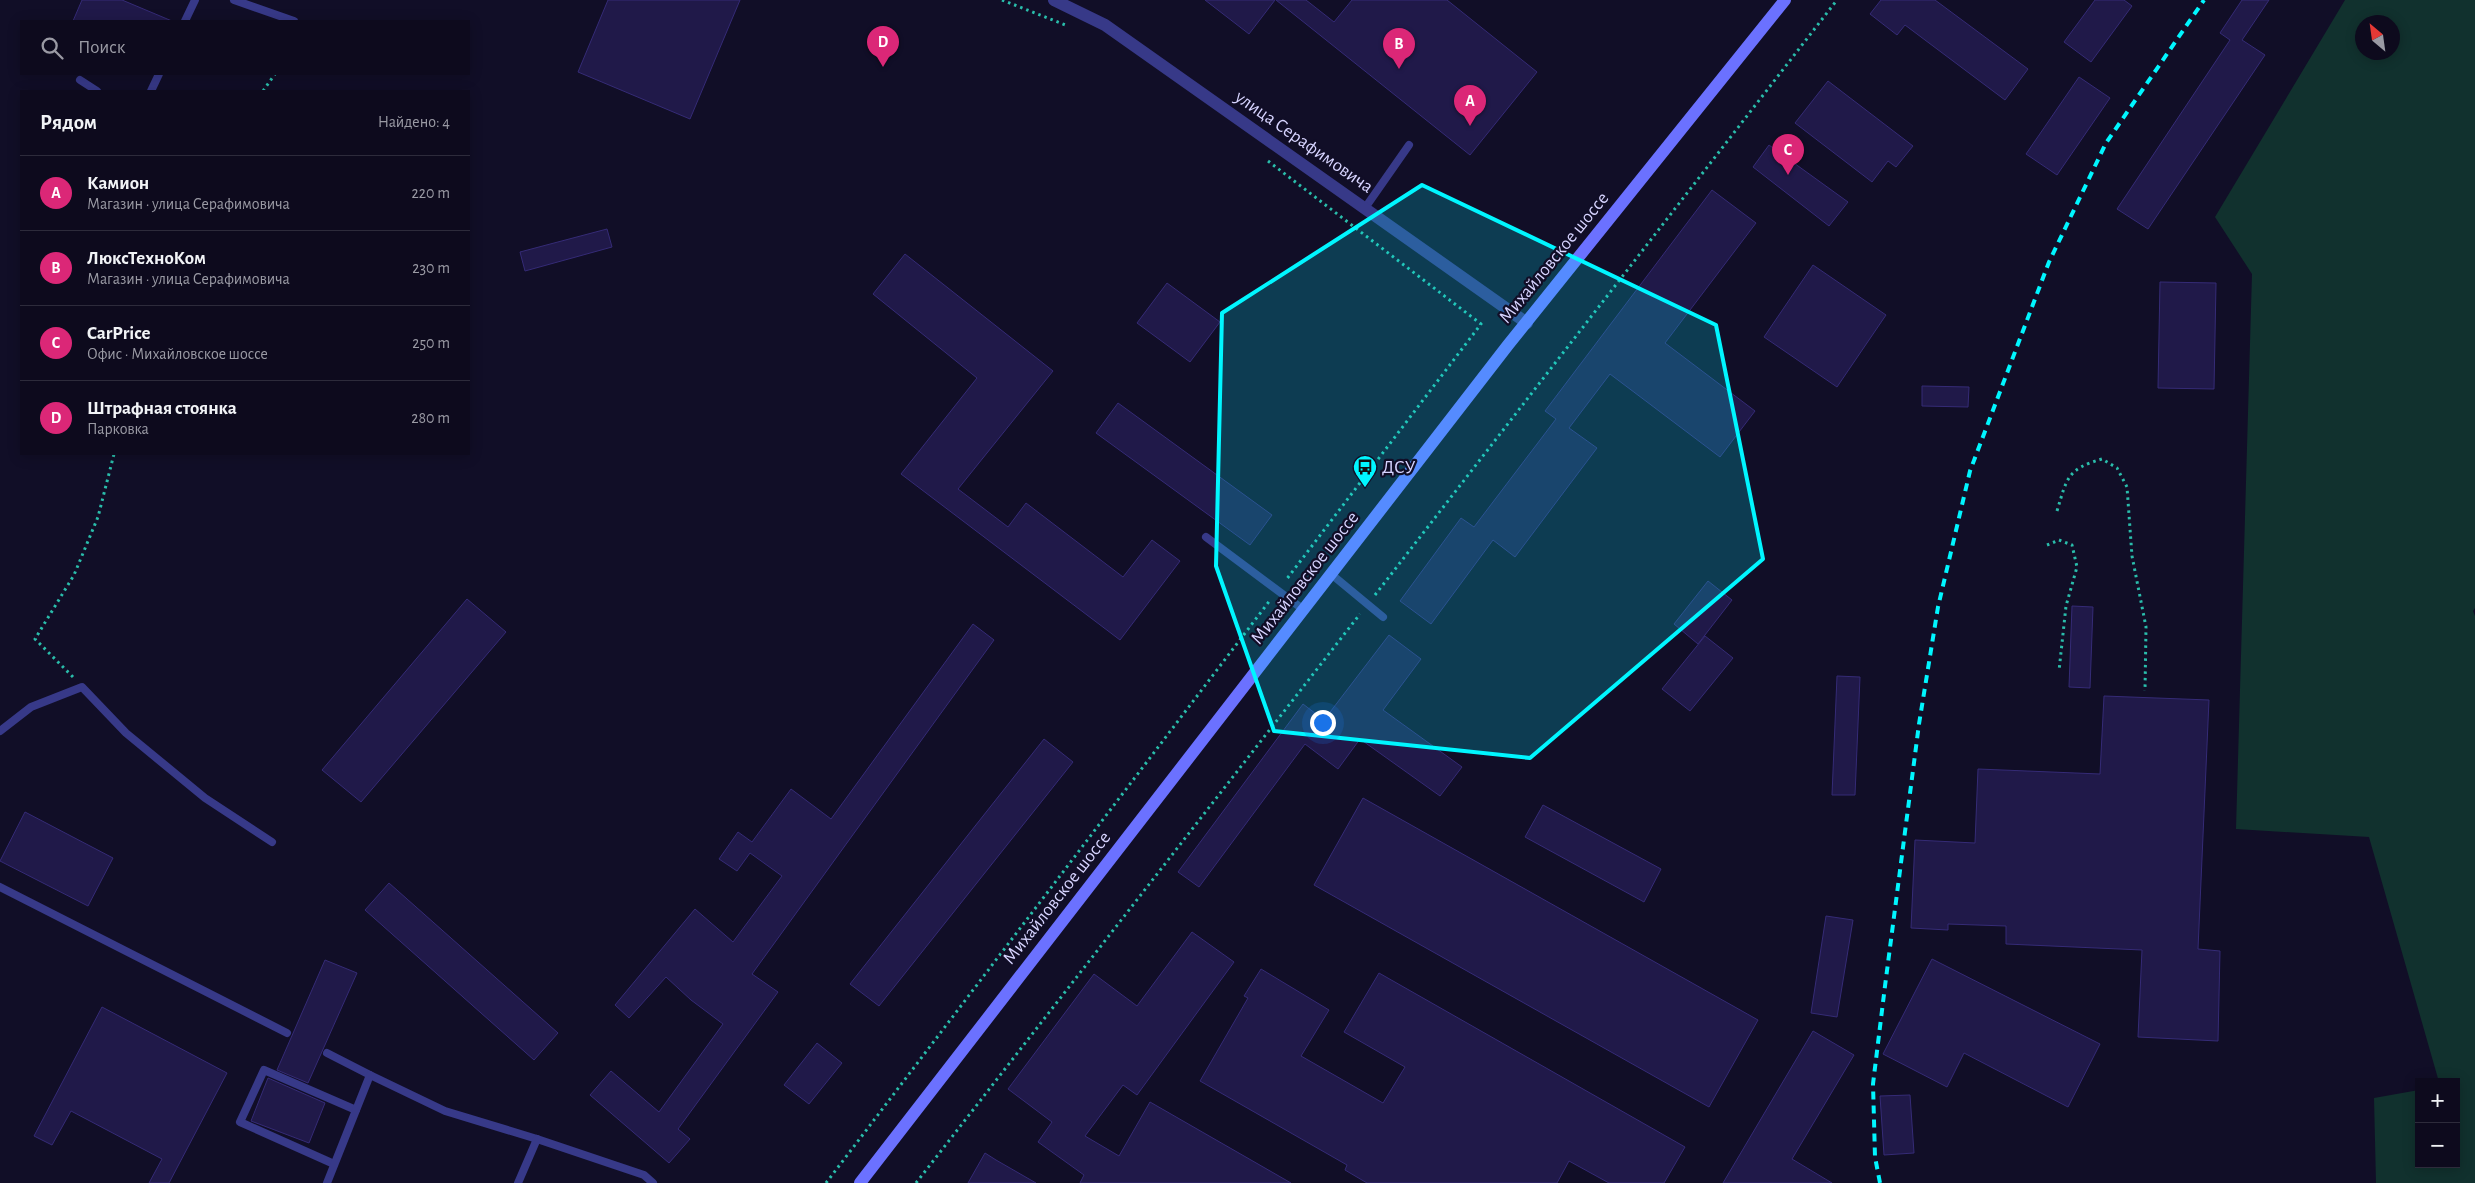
<!DOCTYPE html>
<html lang="ru">
<head>
<meta charset="utf-8">
<style>
	:root { --surface:#0d0a1d; --page:#161326; --text:#f1f3f6; --muted:#9a9aa4; --line:#2d2b3b; --accent:#db2777 }
	body { margin:0; font-family:"Alegreya Sans",sans-serif; background:var(--page); color:var(--text) }
	.controls { position:absolute; right:15px; bottom:15px; display:grid; overflow:hidden; border-radius:0px; box-shadow:0 2px 12px #0003 }
	.controls button { width:45px; height:45px; display:grid; place-items:center; padding:0; border:0; border-bottom:1px solid var(--line); background:var(--surface); color:var(--text); font:25px sans-serif }
	.compass { position:absolute; left:2355px; top:15px; width:45px; height:45px; border-radius:50%; background:var(--surface); box-shadow:0 2px 12px #0003; rotate:331deg }
	.you { position:absolute; left:1322px; top:722px; width:18px; height:18px; margin:-12px; border:4px solid #fff; border-radius:50%; background:#1a73e8; box-shadow:0 0 0 8px #1a73e833 }
	.badge { display:grid; place-items:center; width:32px; height:32px; border-radius:50%; background:var(--accent); color:#fff; font-size:16px; font-weight:700 }
	.pin { position:absolute; translate:-50% -41px; filter:drop-shadow(0 1px 2px #0008) }
	.pin::after { content:''; position:absolute; top:26px; width:18px; height:15px; background:inherit; clip-path:polygon(0 0,100% 0,50% 100%) }
	.list { margin:0; padding:0; list-style:none }
	h2 { display:flex; justify-content:space-between; align-items:center; height:65px; margin:0; padding:0 20px; font-size:21px }
	h2 small { font-size:16px; font-weight:400; color:var(--muted) }
	.list li { display:grid; grid-template-columns:32px 1fr auto; gap:15px; align-items:center; box-sizing:border-box; height:75px; padding:0 20px; border-top:1px solid var(--line) }
	.list b { display:block; font-size:19px; white-space:nowrap }
	.list p { margin:0; font-size:16px; white-space:nowrap; color:var(--muted) }
	.list em { font-size:16px; font-style:normal; color:var(--muted) }
	.icon { flex:none; width:28px; height:28px; fill:none; stroke:currentColor; stroke-width:2; stroke-linecap:round; stroke-linejoin:round }
	.map { position:relative; flex:none; width:2475px; height:1183px; overflow:hidden }
	.search { position:absolute; background:var(--surface); box-shadow:0 2px 12px #0003; left:20px; top:20px; width:450px; height:55px; display:flex; align-items:center; gap:12px; box-sizing:border-box; padding:0 18px; border-radius:0px; color:var(--muted); font-size:19px }
	.panel { position:absolute; background:var(--surface); box-shadow:0 2px 12px #0003; left:20px; top:90px; width:450px; height:365px; border-radius:0px }
	.map>svg:first-child { display:block }
	.green { fill:#11312e; fill-rule:evenodd }
	.building { fill:#201949; stroke:#352b76 }
	.lines { fill:none; stroke-linecap:round; stroke-linejoin:round }
	.path { stroke:#2abdab; stroke-width:3; stroke-dasharray:2.5 4; stroke-linecap:butt }
	.service { stroke:#373988; stroke-width:8 }
	.tertiary { stroke:#373988; stroke-width:12 }
	.secondary { stroke:#6b71ff; stroke-width:12 }
	.rail { stroke:#00f6ff; stroke-width:4; stroke-dasharray:8 6; stroke-linecap:butt }
	.marked { fill:#00f6ff; fill-opacity:0.2; stroke:#00f6ff; stroke-width:4; stroke-linejoin:round }
	.labels { text-anchor:middle; dominant-baseline:central; stroke-width:4.5; stroke-linejoin:round; paint-order:stroke }
	.street-label { font-size:19px; fill:#d7d4ff; stroke:#110e27 }
	.poi-label { font-size:19px; fill:#d7d4ff; stroke:#110e27; text-anchor:start }
</style>
</head>
<body>
<div class="map">
<svg width="2475" height="1183" viewBox="0 0 2475 1183">
	<rect width="100%" height="100%" fill="#110e27"/>
	<path class="green" d="M2345,0H2475V608L2473,611L2475,616V1183H2376L2374,1098L2419,1090V1164H2456V1082H2439L2369,837L2236,829L2252,274L2215,217ZM2392,22V52H2362V22Z"/>
	<g class="building">
		<polygon points="82,0 122,0 172,21 73,21"/>
		<polygon points="608,0 740,0 690,119 578,72"/>
		<polygon points="1205,0 1275,0 1249,34"/>
		<polygon points="1276,0 1306,0 1334,22 1352,0 1447,0 1537,72 1470,155"/>
		<polygon points="1881,0 1935,0 2028,69 2005,100 1905,25 1897,35 1870,14"/>
		<polygon points="2095,0 2124,0 2132,6 2091,62 2064,42"/>
		<polygon points="2242,0 2269,0 2242,40 2265,55 2148,229 2117,209 2230,40 2220,33"/>
		<polygon points="2079,77 2110,98 2057,175 2026,154"/>
		<polygon points="1828,81 1913,146 1896,167 1888,161 1872,182 1795,123"/>
		<polygon points="1769,145 1848,202 1829,226 1753,167"/>
		<polygon points="1712,190 1756,223 1665,343 1755,411 1720,457 1610,374 1569,428 1597,448 1515,557 1493,540 1431,624 1400,601 1461,518 1474,527 1556,419 1545,411"/>
		<polygon points="607,229 612,247 525,271 520,252"/>
		<polygon points="905,254 1053,371 958,489 1008,527 1026,503 1123,577 1152,540 1180,561 1120,640 901,474 977,378 873,294"/>
		<polygon points="1813,265 1886,315 1837,387 1764,337"/>
		<polygon points="2160,282 2216,283 2214,389 2158,388"/>
		<polygon points="1167,283 1220,322 1190,362 1137,323"/>
		<polygon points="1922,386 1969,387 1968,407 1922,406"/>
		<polygon points="1118,403 1272,515 1250,545 1096,433"/>
		<polygon points="1708,581 1732,600 1698,644 1674,624"/>
		<polygon points="467,599 506,632 361,802 322,770"/>
		<polygon points="2072,606 2093,607 2090,688 2069,687"/>
		<polygon points="973,624 994,640 752,974 778,992 678,1129 690,1139 669,1163 590,1095 611,1071 659,1112 723,1024 691,1000 666,977 629,1018 615,1005 695,909 733,942 782,876 750,853 737,871 719,859 738,832 752,842 791,789 831,819"/>
		<polygon points="1389,635 1421,659 1383,710 1462,767 1440,796 1360,739 1338,769 1305,744 1199,887 1178,872 1303,704 1324,720"/>
		<polygon points="1705,636 1733,658 1690,711 1662,689"/>
		<polygon points="1837,676 1860,677 1855,795 1832,795"/>
		<polygon points="2104,696 2209,700 2198,949 2220,951 2218,1041 2138,1037 2142,950 2006,944 2006,926 1948,924 1948,930 1911,928 1915,840 1975,843 1978,769 2100,774"/>
		<polygon points="1044,739 1073,762 879,1006 850,984"/>
		<polygon points="1363,798 1758,1020 1709,1107 1314,885"/>
		<polygon points="1543,805 1661,869 1644,902 1525,837"/>
		<polygon points="25,812 113,858 88,906 0,861"/>
		<polygon points="389,883 558,1033 534,1060 365,910"/>
		<polygon points="1826,916 1853,920 1837,1017 1811,1013"/>
		<polygon points="1192,932 1234,962 1137,1095 1123,1085 1085,1136 1119,1156 1150,1102 1291,1183 1080,1183 1084,1175 1038,1142 1052,1122 1008,1089 1094,974 1137,1006"/>
		<polygon points="1932,959 2100,1044 2068,1107 1964,1053 1947,1087 1883,1054"/>
		<polygon points="325,960 357,973 308,1083 277,1070"/>
		<polygon points="1261,969 1329,1010 1301,1056 1383,1103 1405,1067 1344,1032 1379,973 1685,1147 1664,1183 1609,1183 1569,1161 1557,1183 1367,1183 1345,1170 1347,1165 1200,1081 1248,998 1244,996"/>
		<polygon points="102,1007 227,1073 169,1183 149,1183 162,1159 71,1111 52,1145 34,1136"/>
		<polygon points="1813,1031 1854,1055 1792,1159 1832,1183 1723,1183"/>
		<polygon points="817,1043 842,1063 809,1104 784,1085"/>
		<polygon points="268,1078 325,1103 309,1143 251,1121"/>
		<polygon points="1910,1095 1914,1153 1884,1155 1880,1096"/>
		<polygon points="985,1153 996,1160 1036,1183 968,1183"/>
	</g>
	<g class="lines">
		<g class="path">
			<polyline points="1002,0 1068,26"/>
			<polyline points="263,91 275,74"/>
			<polyline points="1268,161 1481,324 1286,580"/>
			<path d="M2057,511C2067,478 2067,469 2102,459L2117,468L2127,487L2132,556L2146,627L2145,691"/>
			<polyline points="2047,545 2059,540 2072,545 2077,567 2066,606 2059,671"/>
			<polyline points="1375,595 1837,0"/>
			<polyline points="73,677 35,639 74,575 98,517 114,454"/>
			<polyline points="826,1183 1271,599"/>
			<polyline points="916,1183 1360,614"/>
		</g>
		<g class="service">
			<polyline points="234,0 294,21"/>
			<polyline points="185,21 195,0"/>
			<polyline points="80,80 97,91"/>
			<polyline points="151,91 159,74"/>
			<polyline points="1365,208 1409,145"/>
			<polyline points="1206,537 1304,610"/>
			<polyline points="1331,574 1383,617"/>
			<polyline points="0,731 31,707 82,687 126,733 205,798 272,842"/>
			<polyline points="0,887 287,1033"/>
			<polyline points="327,1053 370,1075"/>
			<polyline points="334,1164 240,1122 264,1070 356,1110"/>
			<polyline points="327,1183 370,1075 445,1111 537,1139 644,1175 653,1183"/>
			<polyline points="518,1183 537,1139"/>
		</g>
		<polyline class="tertiary" points="1054,0 1105,25 1527,323"/>
		<polyline class="secondary" points="860,1183 1508,345 1785,0"/>
		<polyline class="rail" points="1880,1183 1875,1157 1873,1084 1885,986 1919,724 1938,607 1970,471 2049,262 2106,143 2204,0"/>
	</g>
	<path class="marked" d="M1422,185L1716,325L1763,559L1530,758L1274,731L1216,566L1222,313Z"/>
	<defs>
		<g id="bus-pin" transform="scale(1.25)"><path d="M0 17L-7.5 6A9.5 9.5 0 1 1 7.5 6Z" fill="#00f6ff" stroke="#110e27"/><path d="M-5-6H5V4H4V6H2V4H-2V6H-4V4H-5ZM-3.5-4V0h7V-4ZM-3.5 1.2v1.5H-2V1.2ZM2 1.2v1.5H3.5V1.2Z" fill="#111"/></g>
	</defs>
	<g fill-rule="evenodd">
		<use href="#bus-pin" x="1365" y="467"/>
	</g>
	<g class="labels">
		<g class="street-label">
			<text transform="translate(1304 142) rotate(35)">улица Серафимовича</text>
			<text transform="translate(1554 258) rotate(-51)">Михайловское шоссе</text>
			<text transform="translate(1305 578) rotate(-52)">Михайловское шоссе</text>
			<text transform="translate(1057 898) rotate(-52)">Михайловское шоссе</text>
		</g>
		<g class="poi-label">
			<text x="1382" y="467">ДСУ</text>
		</g>
	</g>
</svg>
<div class="controls">
<button>+</button>
<button>−</button>
</div>
<svg class="compass" viewBox="-18 -18 36 36"><path d="M0-13l5 13h-10z" fill="#e53935"/><path d="M0 13l5-13h-10z" fill="#9a9aa4"/></svg>
<div class="you"></div>
<div class="pin badge" style="left:1470px;top:126px">A</div>
<div class="pin badge" style="left:1399px;top:69px">B</div>
<div class="pin badge" style="left:1788px;top:175px">C</div>
<div class="pin badge" style="left:883px;top:67px">D</div>
<div class="search"><svg class="icon" aria-label="search" viewBox="0 0 24 24"><circle cx="10" cy="10" r="6"/><path d="M15 15l6 6"/></svg>Поиск</div>
<section class="panel">
<h2>Рядом<small>Найдено: 4</small></h2>
<ul class="list">
<li><span class="badge">A</span><div><b>Камион</b><p>Магазин · улица Серафимовича</p></div><em>220 m</em></li>
<li><span class="badge">B</span><div><b>ЛюксТехноКом</b><p>Магазин · улица Серафимовича</p></div><em>230 m</em></li>
<li><span class="badge">C</span><div><b>CarPrice</b><p>Офис · Михайловское шоссе</p></div><em>250 m</em></li>
<li><span class="badge">D</span><div><b>Штрафная стоянка</b><p>Парковка</p></div><em>280 m</em></li>
</ul>
</section>
</div>
</body>
</html>
